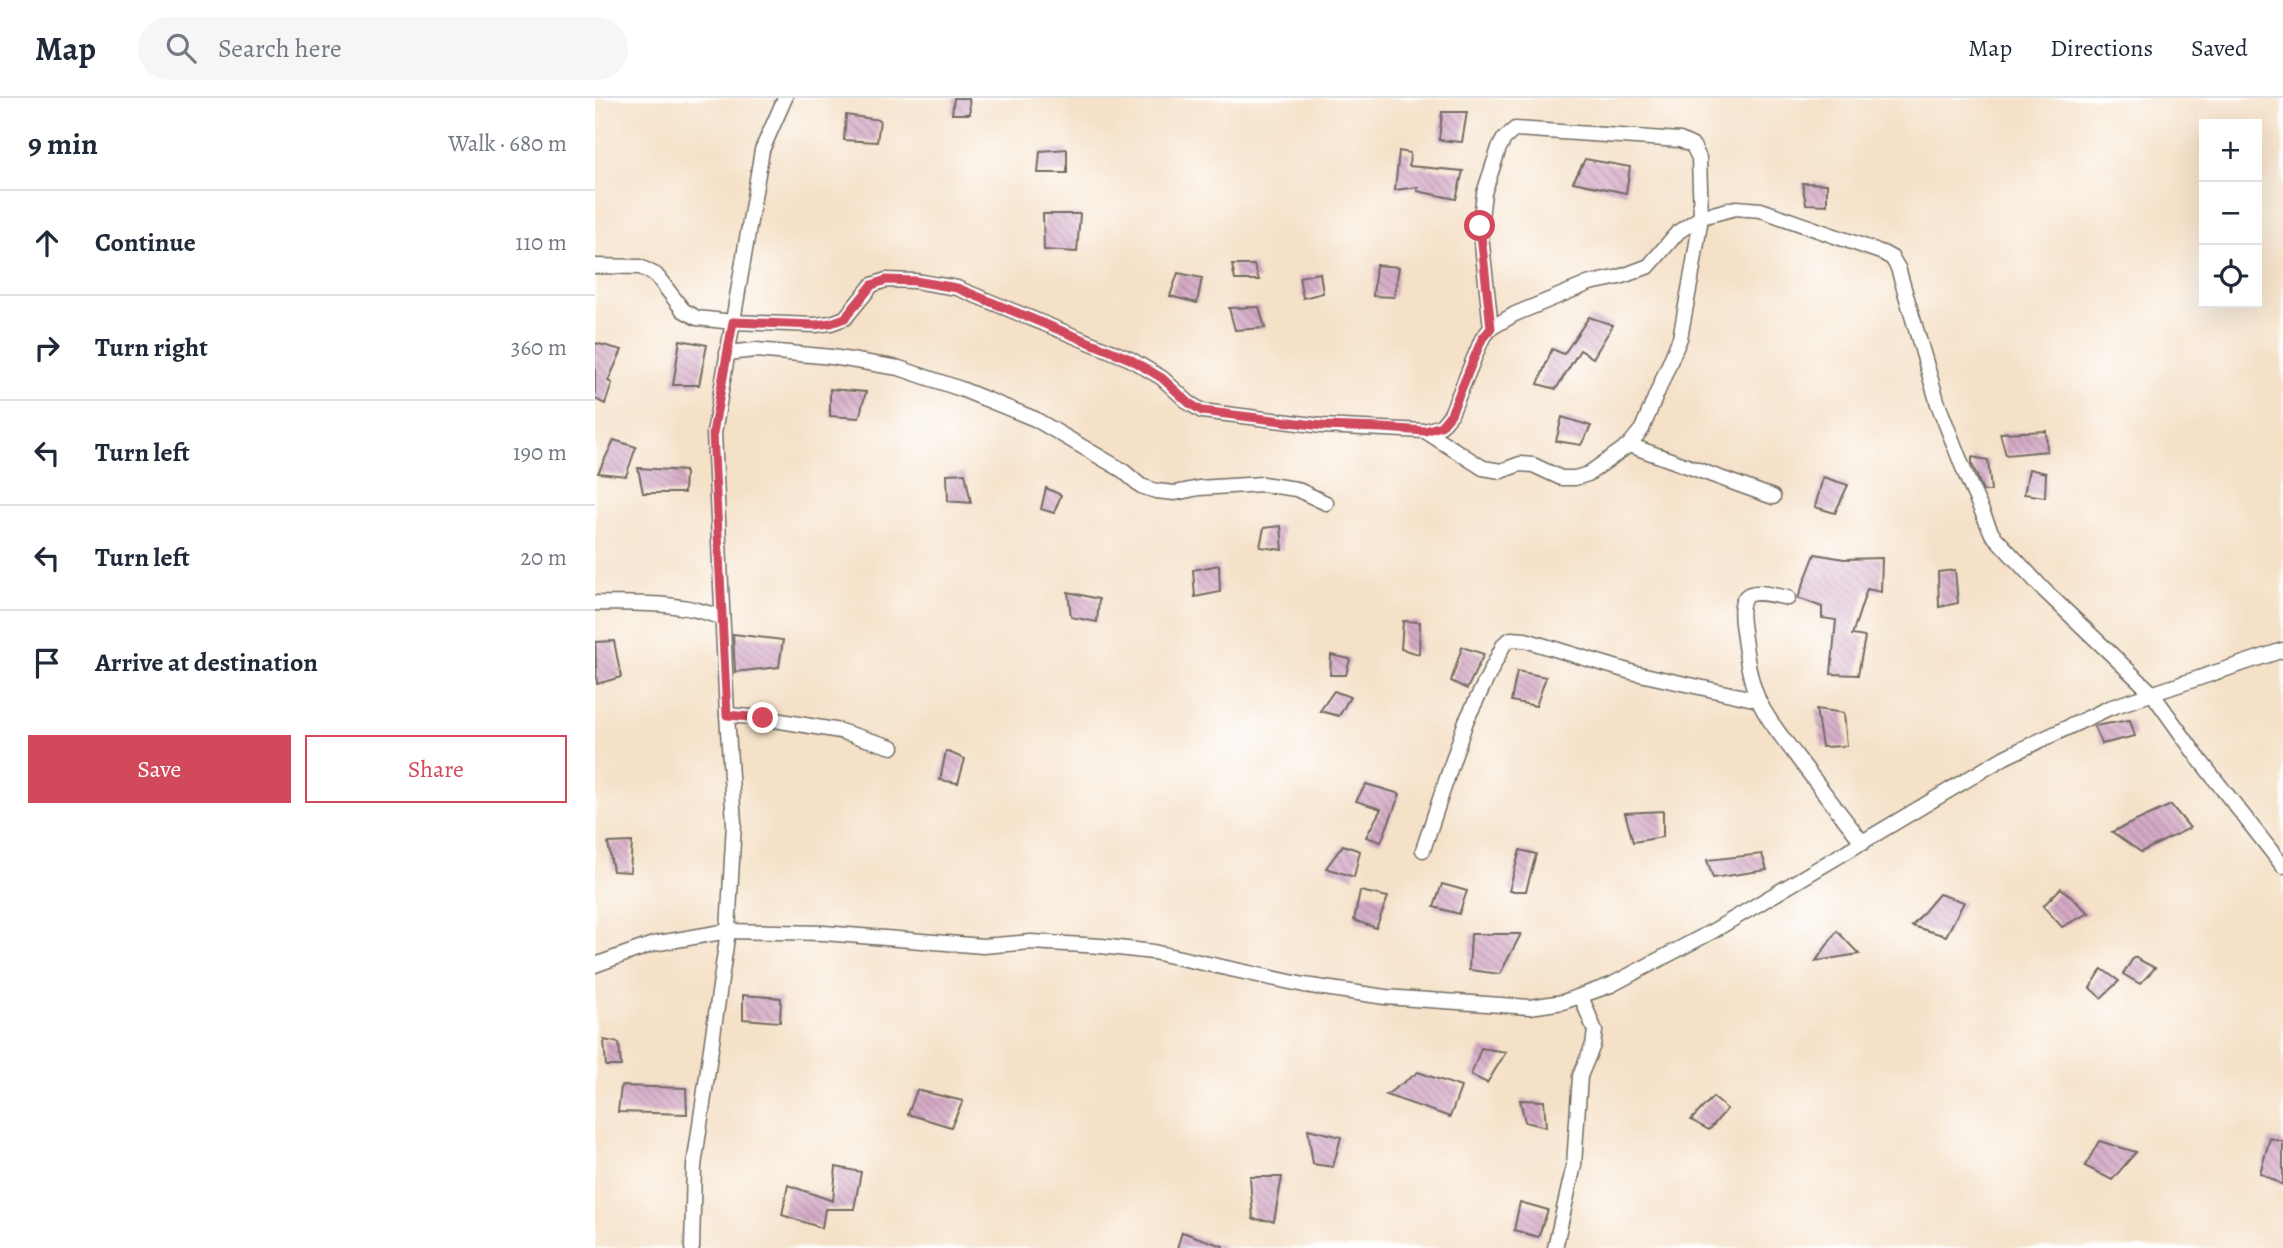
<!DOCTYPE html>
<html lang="en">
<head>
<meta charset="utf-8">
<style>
	:root { --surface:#fff; --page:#f6f6f7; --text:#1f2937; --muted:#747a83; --line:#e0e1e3; --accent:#d1495b }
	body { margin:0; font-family:Alegreya,serif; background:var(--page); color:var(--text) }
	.controls { position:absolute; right:21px; top:21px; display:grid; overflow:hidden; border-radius:0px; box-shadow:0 7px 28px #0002 }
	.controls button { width:63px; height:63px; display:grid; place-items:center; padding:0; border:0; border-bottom:2px solid var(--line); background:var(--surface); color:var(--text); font:35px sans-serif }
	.stop { position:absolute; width:21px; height:21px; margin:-16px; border:5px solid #d1495b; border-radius:50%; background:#fff }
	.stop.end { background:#d1495b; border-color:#fff; box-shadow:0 2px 7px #0008 }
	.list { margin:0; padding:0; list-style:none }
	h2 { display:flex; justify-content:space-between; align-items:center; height:91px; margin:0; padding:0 28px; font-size:30px }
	h2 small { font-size:23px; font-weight:400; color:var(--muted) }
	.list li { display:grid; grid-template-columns:46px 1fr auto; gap:21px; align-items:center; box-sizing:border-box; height:105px; padding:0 28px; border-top:2px solid var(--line) }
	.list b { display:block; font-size:26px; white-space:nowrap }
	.list em { font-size:23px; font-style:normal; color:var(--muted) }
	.actions { display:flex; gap:14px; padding:21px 28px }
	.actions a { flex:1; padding:16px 0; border:2px solid var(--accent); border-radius:0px; text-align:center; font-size:24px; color:var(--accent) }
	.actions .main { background:var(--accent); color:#fff }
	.icon { flex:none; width:38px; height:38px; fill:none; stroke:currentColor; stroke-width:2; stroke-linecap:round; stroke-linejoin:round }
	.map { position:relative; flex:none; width:1688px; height:1150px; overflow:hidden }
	header { display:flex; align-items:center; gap:42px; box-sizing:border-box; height:98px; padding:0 35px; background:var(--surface); border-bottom:2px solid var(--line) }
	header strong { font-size:33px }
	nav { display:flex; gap:38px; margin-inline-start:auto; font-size:24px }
	.search { width:490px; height:63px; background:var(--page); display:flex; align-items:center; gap:18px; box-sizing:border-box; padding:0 24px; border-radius:38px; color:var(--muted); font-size:26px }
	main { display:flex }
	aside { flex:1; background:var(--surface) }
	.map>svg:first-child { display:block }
	.building { fill:url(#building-back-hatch) }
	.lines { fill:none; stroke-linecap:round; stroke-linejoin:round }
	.minor-casing { stroke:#726b62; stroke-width:17 }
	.minor { stroke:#fff; stroke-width:14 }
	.route { stroke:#d1495b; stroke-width:9 }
</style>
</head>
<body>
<header>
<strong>Map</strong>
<div class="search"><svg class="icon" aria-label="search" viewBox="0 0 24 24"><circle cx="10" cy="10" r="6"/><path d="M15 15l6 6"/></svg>Search here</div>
<nav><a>Map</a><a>Directions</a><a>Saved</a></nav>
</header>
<main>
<aside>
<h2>9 min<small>Walk · 680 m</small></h2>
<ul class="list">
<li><svg class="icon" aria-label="ahead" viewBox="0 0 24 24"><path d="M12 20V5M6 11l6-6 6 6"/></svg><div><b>Continue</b></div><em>110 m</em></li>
<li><svg class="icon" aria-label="right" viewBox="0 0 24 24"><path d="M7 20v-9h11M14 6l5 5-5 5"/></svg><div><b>Turn right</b></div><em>360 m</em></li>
<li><svg class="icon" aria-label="left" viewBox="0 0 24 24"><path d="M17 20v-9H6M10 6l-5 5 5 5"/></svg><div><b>Turn left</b></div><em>190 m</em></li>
<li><svg class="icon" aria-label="left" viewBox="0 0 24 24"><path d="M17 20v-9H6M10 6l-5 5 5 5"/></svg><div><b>Turn left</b></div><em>20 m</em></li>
<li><svg class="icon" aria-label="arrive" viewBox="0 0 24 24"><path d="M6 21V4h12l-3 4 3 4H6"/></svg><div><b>Arrive at destination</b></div></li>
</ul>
<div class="actions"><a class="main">Save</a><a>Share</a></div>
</aside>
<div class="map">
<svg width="1688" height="1150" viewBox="0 0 1688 1150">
	<defs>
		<pattern id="building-back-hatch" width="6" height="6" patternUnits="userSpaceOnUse" patternTransform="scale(1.75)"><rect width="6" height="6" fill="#d5aac6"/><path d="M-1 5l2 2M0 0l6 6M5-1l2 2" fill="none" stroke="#ad8ba1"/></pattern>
	</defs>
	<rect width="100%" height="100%" fill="#fff"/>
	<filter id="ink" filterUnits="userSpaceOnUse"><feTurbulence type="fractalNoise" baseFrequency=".0143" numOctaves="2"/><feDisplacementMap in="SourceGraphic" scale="14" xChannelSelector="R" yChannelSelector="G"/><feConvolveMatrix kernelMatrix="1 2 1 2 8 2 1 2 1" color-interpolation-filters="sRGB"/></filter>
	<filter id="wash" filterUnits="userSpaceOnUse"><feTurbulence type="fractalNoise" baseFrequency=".00686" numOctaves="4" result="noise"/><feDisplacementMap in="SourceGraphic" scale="28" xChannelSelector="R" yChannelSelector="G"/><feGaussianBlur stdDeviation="1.57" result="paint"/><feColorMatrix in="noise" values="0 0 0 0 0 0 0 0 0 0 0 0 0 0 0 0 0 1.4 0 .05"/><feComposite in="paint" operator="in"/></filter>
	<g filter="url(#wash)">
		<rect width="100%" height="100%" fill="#f5e1c8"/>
		<g id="blocks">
			<g class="building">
				<polygon points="359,0 374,0 375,16 357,16"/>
				<polygon points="847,14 872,14 867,44 844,42"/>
				<polygon points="251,17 285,22 282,44 249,42"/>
				<polygon points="472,51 472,75 443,75 445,53"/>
				<polygon points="804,53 815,55 814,68 868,73 861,101 822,93 823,89 800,92"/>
				<polygon points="990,61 1035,69 1031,95 978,84"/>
				<polygon points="1207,85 1232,86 1232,107 1211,106"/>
				<polygon points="448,116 485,116 482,154 449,152"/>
				<polygon points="637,167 659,167 664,182 640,182"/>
				<polygon points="781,167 804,169 799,199 778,198"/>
				<polygon points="583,175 607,180 602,205 575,198"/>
				<polygon points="725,175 728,195 708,200 704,179"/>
				<polygon points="664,209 670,230 640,232 634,210"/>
				<polygon points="994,219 1018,227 998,260 985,252 961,291 943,286 957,251 969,256"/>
				<polygon points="85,242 112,247 104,287 78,287"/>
				<polygon points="0,245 27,252 13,283 17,285 10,306 0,301"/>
				<polygon points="235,291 271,294 264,320 235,318"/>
				<polygon points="967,319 996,328 986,347 961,343"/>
				<polygon points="1451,333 1452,353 1411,357 1405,335"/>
				<polygon points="19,342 41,349 31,378 3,375"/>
				<polygon points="1377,359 1393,362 1396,393 1388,393 1377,366"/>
				<polygon points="43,370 90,373 89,395 48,395"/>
				<polygon points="1434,371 1451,375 1450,399 1429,396"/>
				<polygon points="370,375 376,405 353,403 352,376"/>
				<polygon points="1228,379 1253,387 1240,415 1220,409"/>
				<polygon points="451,390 466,397 459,415 446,411"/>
				<polygon points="686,428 688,452 665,449 669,430"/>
				<polygon points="1220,456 1249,461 1287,460 1286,494 1272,491 1257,537 1270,539 1263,577 1236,576 1241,522 1227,520 1227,509 1203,500"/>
				<polygon points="624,467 625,494 600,499 598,472"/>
				<polygon points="1360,472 1363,505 1344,509 1343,474"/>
				<polygon points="473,494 504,501 502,524 476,519"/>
				<polygon points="808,523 825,524 824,556 806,551"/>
				<polygon points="138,536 188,542 184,569 140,574"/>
				<polygon points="19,543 26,579 2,586 0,544"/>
				<polygon points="867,549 889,556 872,591 856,583"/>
				<polygon points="736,557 755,561 751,577 735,577"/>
				<polygon points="922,573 951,579 941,608 916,603"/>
				<polygon points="739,593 755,599 744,618 725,613"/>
				<polygon points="1221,611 1249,615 1252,648 1227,649"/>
				<polygon points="1535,622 1540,638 1507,646 1499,628"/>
				<polygon points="351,653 370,661 363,685 345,682"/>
				<polygon points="771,686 805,696 786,744 771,739 786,711 761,703"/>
				<polygon points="1576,707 1595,730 1546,754 1517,734"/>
				<polygon points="1068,713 1068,739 1038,744 1030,715"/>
				<polygon points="37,744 35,774 18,773 13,745"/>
				<polygon points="748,747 765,753 759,779 731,770"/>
				<polygon points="925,752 941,756 931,793 914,793"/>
				<polygon points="1167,756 1172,772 1118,780 1112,762"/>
				<polygon points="847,786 872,793 864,816 839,809"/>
				<polygon points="1466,790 1494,815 1467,829 1448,808"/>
				<polygon points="765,793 793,799 781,830 759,822"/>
				<polygon points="1344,796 1369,804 1351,838 1317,828"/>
				<polygon points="1242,833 1264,856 1221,863"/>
				<polygon points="876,836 926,836 905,876 874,872"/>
				<polygon points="1539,859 1560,870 1545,886 1528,876"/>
				<polygon points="1507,871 1524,883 1506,900 1495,890"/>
				<polygon points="148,897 186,900 185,924 148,921"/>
				<polygon points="9,942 24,945 26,968 11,968"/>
				<polygon points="886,950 911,954 892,985 876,977"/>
				<polygon points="823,974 866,989 855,1019 791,997"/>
				<polygon points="26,988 91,990 92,1016 23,1014"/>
				<polygon points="322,992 368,1003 356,1029 313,1016"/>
				<polygon points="1118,999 1132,1011 1114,1032 1096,1022"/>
				<polygon points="925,1002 949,1003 951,1029 930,1024"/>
				<polygon points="713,1031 746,1039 738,1069 718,1066"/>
				<polygon points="1675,1040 1688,1044 1688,1087 1665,1075"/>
				<polygon points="1504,1043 1541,1054 1517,1082 1490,1068"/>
				<polygon points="241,1069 266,1074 259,1111 230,1111 227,1130 187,1117 193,1087 238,1103"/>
				<polygon points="655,1079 687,1079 679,1123 658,1121"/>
				<polygon points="925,1104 953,1112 943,1139 919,1132"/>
				<polygon points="587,1134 628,1148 628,1150 582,1150"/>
			</g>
		</g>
	</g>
	<g filter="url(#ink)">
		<use href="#blocks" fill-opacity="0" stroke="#726b62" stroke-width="2"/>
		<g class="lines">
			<g class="minor-casing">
				<g id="minor">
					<polyline points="0,168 45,169 61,177 88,212 102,220 138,224 220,227 236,225 250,220 277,187 291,182 320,183 362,190 535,261 567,280 594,305 607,313 727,328 830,333 846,328 856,316 887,241 896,230 920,216 995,185 1025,179 1054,168 1083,134 1106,119 1141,110 1166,112 1288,155 1297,160 1303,170 1343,306 1372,380 1397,436 1449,492 1557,595 1604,661 1688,768"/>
					<polyline points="132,255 161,252 237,259 304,270 366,291 440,321 527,372 546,388 561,393 580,395 604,390 667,386 701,391 731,405"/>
					<polyline points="830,333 888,370 906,373 925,366 938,367 966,380 980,380 993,376 1034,347 1047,331 1085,240 1098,170 1106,119 1104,60 1098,48 1085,42 920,31 909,41 904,50 889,95 885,128 896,230"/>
					<polyline points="1034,347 1178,399"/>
					<path d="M1193,500C1156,492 1141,488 1148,533C1151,556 1154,580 1163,601C1172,622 1189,641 1202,659C1224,688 1246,717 1268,745"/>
					<path d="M0,505C44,506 86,503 127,520"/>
					<polyline points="132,617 168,620 245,633 297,649"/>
					<polyline points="828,752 871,623 909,546 916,541 930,542 1036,574 1163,602"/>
					<polyline points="0,867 58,846 133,833 229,835 388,848 436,844 506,848 558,854 709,887 790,899 935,909 968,904 1016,887 1118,833 1410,659 1514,610 1688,552"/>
					<polyline points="97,1150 99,1068 133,833 139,725 132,617 119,335 167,52 190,0"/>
					<polyline points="960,1150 979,1067 985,978 998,947 1000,933 986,898"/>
				</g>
			</g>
			<use href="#minor" class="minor"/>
		</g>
	</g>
	<g class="lines" filter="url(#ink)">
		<polyline class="route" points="168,620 132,617 118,335 138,224 220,227 236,225 250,220 277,187 291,182 320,183 362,190 535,261 567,280 594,305 607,313 727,328 788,330 830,333 846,328 856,316 887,241 896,230 885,128"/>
	</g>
</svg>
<div class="controls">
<button>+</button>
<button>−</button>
<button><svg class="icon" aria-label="locate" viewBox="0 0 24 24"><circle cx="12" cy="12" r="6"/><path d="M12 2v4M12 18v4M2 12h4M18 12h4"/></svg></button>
</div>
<div class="stop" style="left:885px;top:128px"></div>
<div class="stop end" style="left:168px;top:620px"></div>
</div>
</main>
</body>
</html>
